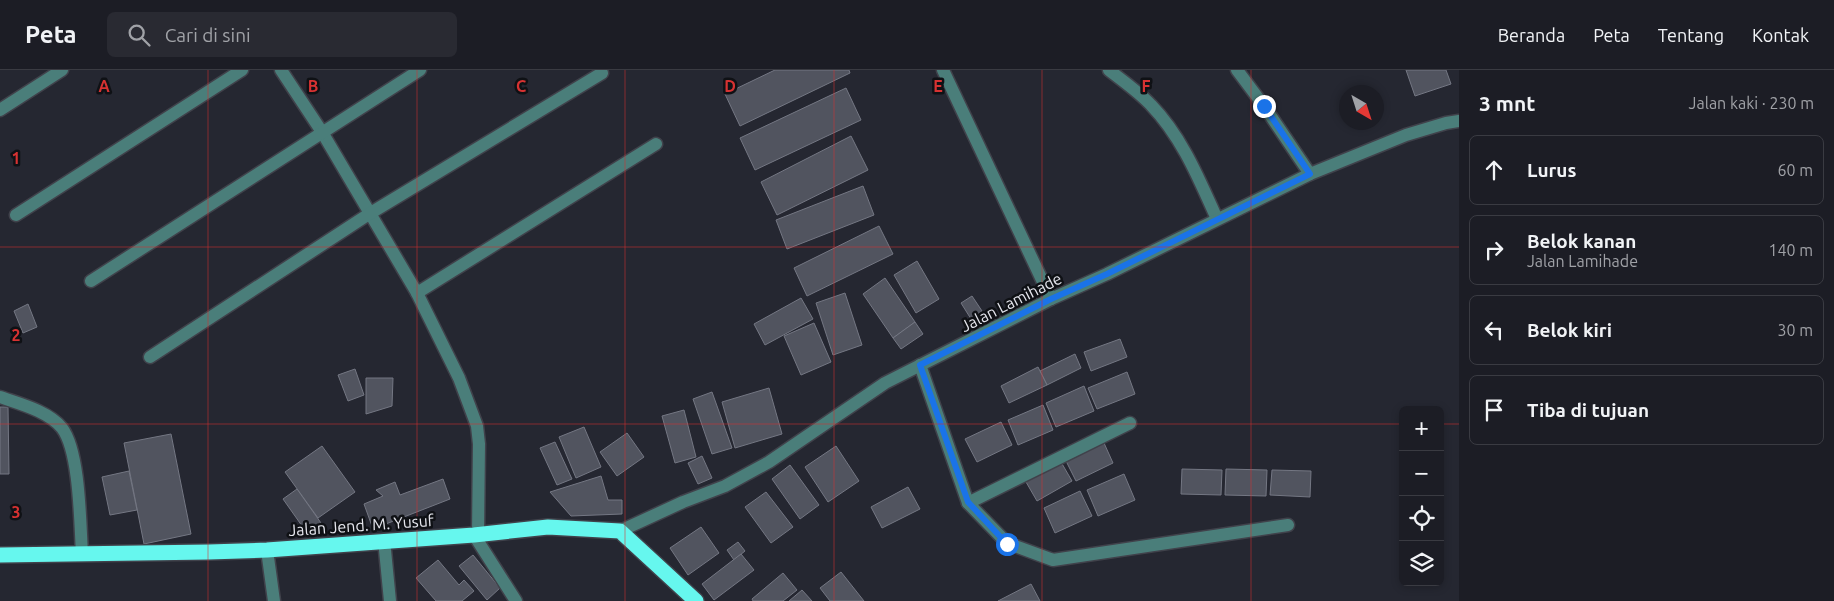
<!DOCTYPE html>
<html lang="id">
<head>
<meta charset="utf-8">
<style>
	:root { --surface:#1c1d25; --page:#292a32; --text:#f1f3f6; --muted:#a0a2a7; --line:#3a3b42 }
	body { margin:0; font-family:Ubuntu,sans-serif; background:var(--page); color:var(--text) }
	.controls { position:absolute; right:15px; bottom:15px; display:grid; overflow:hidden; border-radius:8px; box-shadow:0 2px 8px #0003 }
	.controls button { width:45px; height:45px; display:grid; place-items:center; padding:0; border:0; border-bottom:1px solid var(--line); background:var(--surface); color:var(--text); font:25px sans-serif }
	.compass { position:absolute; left:1339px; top:15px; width:45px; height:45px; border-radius:50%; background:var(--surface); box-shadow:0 2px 8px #0003; rotate:141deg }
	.stop { position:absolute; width:15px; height:15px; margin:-11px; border:4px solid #1a73e8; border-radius:50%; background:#fff }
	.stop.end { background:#1a73e8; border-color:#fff; box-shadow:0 1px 5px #0008 }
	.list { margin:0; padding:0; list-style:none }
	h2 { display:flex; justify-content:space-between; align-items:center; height:65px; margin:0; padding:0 20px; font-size:21px }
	h2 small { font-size:16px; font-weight:400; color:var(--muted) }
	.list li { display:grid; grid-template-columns:32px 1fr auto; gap:15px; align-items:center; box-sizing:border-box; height:70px; margin:0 10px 10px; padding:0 10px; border:1px solid var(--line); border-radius:8px }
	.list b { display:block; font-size:19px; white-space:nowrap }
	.list p { margin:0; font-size:16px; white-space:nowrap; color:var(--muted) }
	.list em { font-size:16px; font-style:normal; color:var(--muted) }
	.icon { flex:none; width:28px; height:28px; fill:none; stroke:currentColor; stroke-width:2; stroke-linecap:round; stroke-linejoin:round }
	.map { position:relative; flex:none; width:1459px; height:531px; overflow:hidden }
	header { display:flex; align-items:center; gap:30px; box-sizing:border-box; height:70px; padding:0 25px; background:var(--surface); border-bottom:1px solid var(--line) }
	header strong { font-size:24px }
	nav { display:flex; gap:28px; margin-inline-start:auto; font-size:18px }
	.search { width:350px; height:45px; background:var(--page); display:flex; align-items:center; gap:12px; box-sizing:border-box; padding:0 18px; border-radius:8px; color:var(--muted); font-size:19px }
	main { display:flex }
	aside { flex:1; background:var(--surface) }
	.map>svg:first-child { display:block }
	.building { fill:#51545f; stroke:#747783 }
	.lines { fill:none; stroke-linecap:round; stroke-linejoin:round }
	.minor-casing { stroke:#40424b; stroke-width:15 }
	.highway-casing { stroke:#40424b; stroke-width:18 }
	.minor { stroke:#4a7e7a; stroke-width:12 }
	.highway { stroke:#66f7ee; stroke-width:15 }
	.route { stroke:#1a73e8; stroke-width:6 }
	.grid { fill:none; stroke:#d73232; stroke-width:1; stroke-opacity:0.55 }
	.labels { text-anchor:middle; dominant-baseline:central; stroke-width:5; stroke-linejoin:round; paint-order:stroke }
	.street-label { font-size:16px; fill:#e6e7ee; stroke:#0f1115 }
	.grid-label { font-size:16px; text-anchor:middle; font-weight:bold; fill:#d73232; stroke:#0f1115; stroke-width:5; stroke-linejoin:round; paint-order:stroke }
</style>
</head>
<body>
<header>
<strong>Peta</strong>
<div class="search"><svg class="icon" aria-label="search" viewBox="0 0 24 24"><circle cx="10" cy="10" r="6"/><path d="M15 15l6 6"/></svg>Cari di sini</div>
<nav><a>Beranda</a><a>Peta</a><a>Tentang</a><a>Kontak</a></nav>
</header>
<main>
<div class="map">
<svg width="1459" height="531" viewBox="0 0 1459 531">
	<rect width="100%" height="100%" fill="#252731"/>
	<g class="building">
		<polygon points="775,0 849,0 850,3 740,56 725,24"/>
		<polygon points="1406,0 1446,0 1451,14 1415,26"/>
		<polygon points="846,18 861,50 755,100 740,68"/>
		<polygon points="851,66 868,100 777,145 761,112"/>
		<polygon points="863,116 874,145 787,179 776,150"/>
		<polygon points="879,156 893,184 807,226 794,198"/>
		<polygon points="917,191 939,229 916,243 894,205"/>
		<polygon points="885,208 915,252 893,268 863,224"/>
		<polygon points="845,223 862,275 833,285 816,233"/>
		<polygon points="972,226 982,241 971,249 961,233"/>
		<polygon points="801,228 813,249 765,275 754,254"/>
		<polygon points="28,234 37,257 23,263 14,241"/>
		<polygon points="915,252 923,264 901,279 893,268"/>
		<polygon points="814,253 831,292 801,305 784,266"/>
		<polygon points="1120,269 1127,287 1091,301 1084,282"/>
		<polygon points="1075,284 1081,298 1047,315 1040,301"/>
		<polygon points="1038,297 1047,315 1009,333 1001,316"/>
		<polygon points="355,299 364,325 348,331 338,305"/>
		<polygon points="1127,302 1135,324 1097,339 1088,318"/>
		<polygon points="366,308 393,308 392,336 366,344"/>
		<polygon points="1084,316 1094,341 1056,357 1046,333"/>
		<polygon points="769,318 782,364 735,378 722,332"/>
		<polygon points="712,322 732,378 712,384 693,329"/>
		<polygon points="1043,335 1053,360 1018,375 1008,350"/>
		<polygon points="0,337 8,337 9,404 0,404"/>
		<polygon points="684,340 696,387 675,393 662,346"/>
		<polygon points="1001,352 1012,375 977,392 965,369"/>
		<polygon points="584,357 601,397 576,408 559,367"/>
		<polygon points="627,363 644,387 617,406 600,382"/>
		<polygon points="171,364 191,464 144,474 124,373"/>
		<polygon points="555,372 572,409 557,415 540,378"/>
		<polygon points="1104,373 1113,393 1076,411 1066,391"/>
		<polygon points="322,376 355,422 318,448 285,402"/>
		<polygon points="836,376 859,411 828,432 805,397"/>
		<polygon points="702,386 712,408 698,414 688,393"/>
		<polygon points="1061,392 1072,411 1037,431 1026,412"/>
		<polygon points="790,395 819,435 800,449 772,409"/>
		<polygon points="1182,399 1222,400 1221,425 1181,424"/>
		<polygon points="1226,399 1267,400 1266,426 1225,425"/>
		<polygon points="1272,400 1311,401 1310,427 1270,425"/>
		<polygon points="129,401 137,440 110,445 102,407"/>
		<polygon points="1124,404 1135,430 1098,446 1087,420"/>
		<polygon points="601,406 608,430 622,430 622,444 571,446 550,422"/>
		<polygon points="443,409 450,429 373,459 364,434 383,426 376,420 395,412 400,425"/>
		<polygon points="908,417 920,439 882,458 871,437"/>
		<polygon points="297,419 321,453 307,463 283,429"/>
		<polygon points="1080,421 1092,446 1055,463 1044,438"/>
		<polygon points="766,422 793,457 771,473 745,437"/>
		<polygon points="701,457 719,483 688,505 670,478"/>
		<polygon points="738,472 745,481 734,490 727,480"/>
		<polygon points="741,484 754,500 714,530 702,514"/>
		<polygon points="473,485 500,518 487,530 459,496"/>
		<polygon points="438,490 459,515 464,510 474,521 462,531 436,531 416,508"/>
		<polygon points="841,502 864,531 830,531 820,518"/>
		<polygon points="783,503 797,520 783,531 753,531 752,529"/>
		<polygon points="1031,514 1040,531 998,531"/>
		<polygon points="802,520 812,531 789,531"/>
	</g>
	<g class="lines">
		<g class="minor-casing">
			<g id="minor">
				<polyline points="281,0 322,62 417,223 459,308 477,356 479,374 478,464"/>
				<polyline points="943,0 1051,229"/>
				<path d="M1109,0C1123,11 1139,22 1151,35C1182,67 1199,109 1217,149"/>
				<polyline points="1237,0 1264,36 1310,104"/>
				<polyline points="0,40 62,0"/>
				<polyline points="16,145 242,0"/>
				<polyline points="91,211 420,0"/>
				<polyline points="417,223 656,74"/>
				<polyline points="150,287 369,144 602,3"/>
				<polyline points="920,295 968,433 1007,473 1053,490 1288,455"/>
				<path d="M0,327C20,334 48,341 62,358C80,382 80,453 82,484"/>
				<polyline points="968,433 1130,353"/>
				<polyline points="620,461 683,432 725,416 769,392 885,313 1051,229 1107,204 1310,104 1406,65 1446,53 1459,51"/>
				<polyline points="474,465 516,531"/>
				<polyline points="384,470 390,531"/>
				<polyline points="267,480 274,531"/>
			</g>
		</g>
		<g class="highway-casing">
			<polyline id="highway" points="0,485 209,482 267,480 474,465 548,457 620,461 696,531"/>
		</g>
		<use href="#minor" class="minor"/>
		<use href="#highway" class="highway"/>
	</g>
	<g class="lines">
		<polyline class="route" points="1007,474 968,432 920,295 1051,229 1107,204 1310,104 1264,36"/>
	</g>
	<path class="grid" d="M208,0V531M417,0V531M625,0V531M834,0V531M1042,0V531M1251,0V531M0,177H1459M0,354H1403M1440,354H1459"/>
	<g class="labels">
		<g class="street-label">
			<text transform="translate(1011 232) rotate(-27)">Jalan Lamihade</text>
			<text transform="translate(361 455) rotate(-4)">Jalan Jend. M. Yusuf</text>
		</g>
	</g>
	<g class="grid-label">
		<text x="104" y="22">A</text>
		<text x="313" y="22">B</text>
		<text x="521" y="22">C</text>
		<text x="730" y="22">D</text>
		<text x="938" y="22">E</text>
		<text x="1146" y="22">F</text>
		<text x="16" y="94">1</text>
		<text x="16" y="271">2</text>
		<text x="16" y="448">3</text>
	</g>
</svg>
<div class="controls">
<button>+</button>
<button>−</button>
<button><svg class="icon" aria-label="locate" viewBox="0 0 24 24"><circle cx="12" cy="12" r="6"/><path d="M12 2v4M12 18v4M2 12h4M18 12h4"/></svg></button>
<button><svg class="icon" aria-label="layers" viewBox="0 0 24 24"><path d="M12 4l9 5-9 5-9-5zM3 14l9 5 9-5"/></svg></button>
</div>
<svg class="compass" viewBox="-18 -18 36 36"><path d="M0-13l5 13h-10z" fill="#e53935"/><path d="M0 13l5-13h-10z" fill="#a0a2a7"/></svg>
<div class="stop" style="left:1007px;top:474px"></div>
<div class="stop end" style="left:1264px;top:36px"></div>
</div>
<aside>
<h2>3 mnt<small>Jalan kaki · 230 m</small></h2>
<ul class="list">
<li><svg class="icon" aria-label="ahead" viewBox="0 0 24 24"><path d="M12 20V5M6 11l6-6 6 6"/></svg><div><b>Lurus</b></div><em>60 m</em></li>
<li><svg class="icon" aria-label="right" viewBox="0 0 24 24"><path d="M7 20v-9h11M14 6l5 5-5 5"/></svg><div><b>Belok kanan</b><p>Jalan Lamihade</p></div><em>140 m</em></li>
<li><svg class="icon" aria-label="left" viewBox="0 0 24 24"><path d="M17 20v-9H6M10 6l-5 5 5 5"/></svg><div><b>Belok kiri</b></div><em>30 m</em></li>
<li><svg class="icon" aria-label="arrive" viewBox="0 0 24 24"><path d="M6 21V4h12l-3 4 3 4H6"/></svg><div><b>Tiba di tujuan</b></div></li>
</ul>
</aside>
</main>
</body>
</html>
